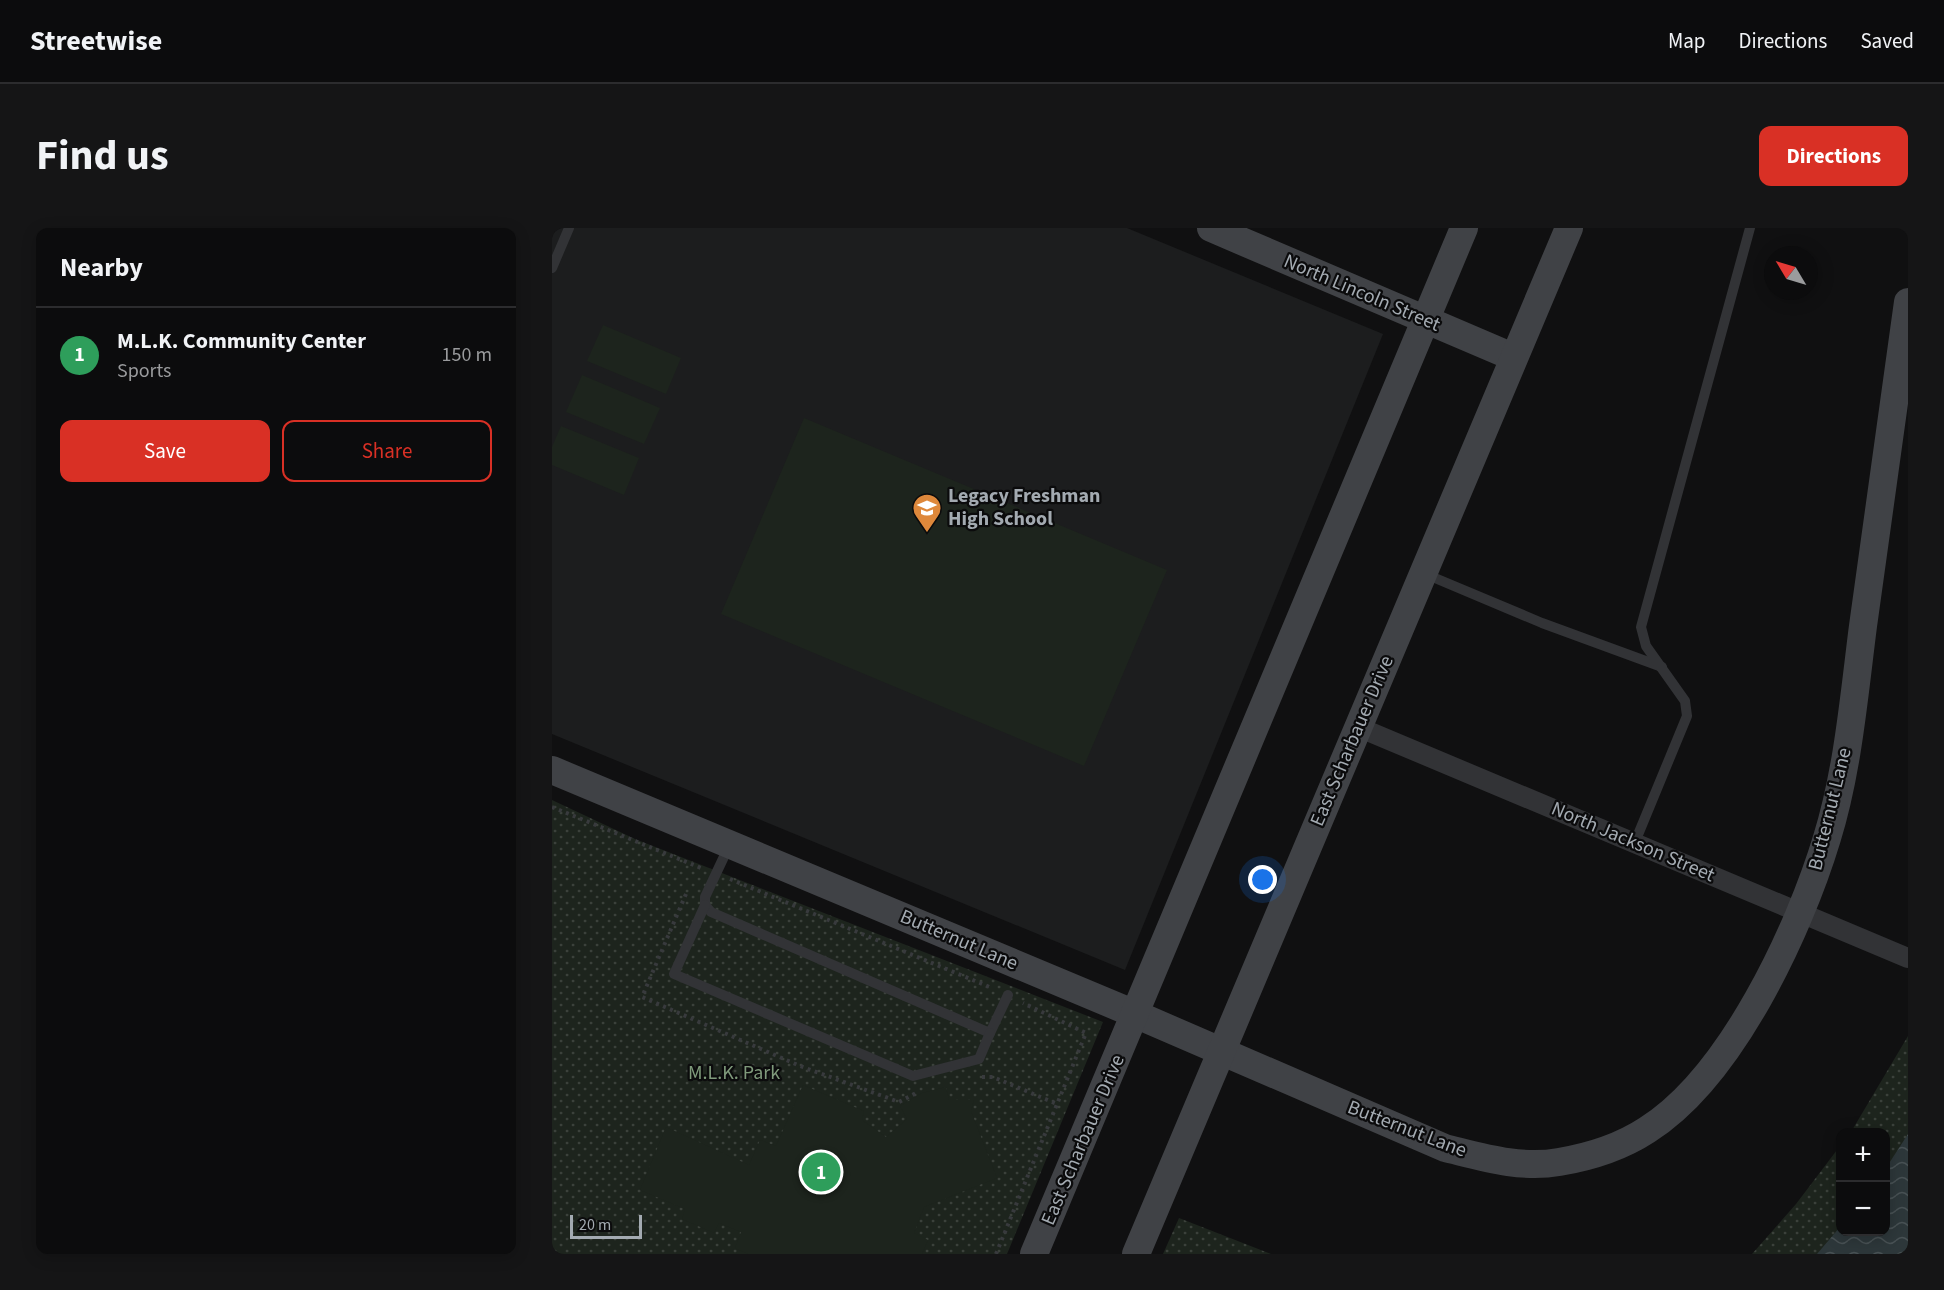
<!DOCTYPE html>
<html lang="en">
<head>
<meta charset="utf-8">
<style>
	:root { --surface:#0c0c0d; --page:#151516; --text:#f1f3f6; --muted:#9a9b9d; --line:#2c2c2e; --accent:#d93025 }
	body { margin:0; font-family:"Source Sans 3",sans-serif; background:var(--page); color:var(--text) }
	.controls { position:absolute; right:18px; bottom:18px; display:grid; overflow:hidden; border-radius:12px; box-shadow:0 3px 15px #0003 }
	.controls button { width:54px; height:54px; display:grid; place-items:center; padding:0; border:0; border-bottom:2px solid var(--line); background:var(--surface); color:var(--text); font:30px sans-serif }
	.compass { position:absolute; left:1212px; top:18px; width:54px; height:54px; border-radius:50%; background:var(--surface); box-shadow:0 3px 15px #0003; rotate:308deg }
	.scale { position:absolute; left:18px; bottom:15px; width:72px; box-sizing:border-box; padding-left:6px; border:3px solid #a3aab1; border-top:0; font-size:16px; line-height:21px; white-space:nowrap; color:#a3aab1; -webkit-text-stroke:4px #0b0b0c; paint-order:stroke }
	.you { position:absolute; left:711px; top:652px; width:21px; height:21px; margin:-15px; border:4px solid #fff; border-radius:50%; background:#1a73e8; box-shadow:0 0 0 9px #1a73e833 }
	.badge { display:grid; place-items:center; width:39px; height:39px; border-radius:50%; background:var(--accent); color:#fff; font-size:20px; font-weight:700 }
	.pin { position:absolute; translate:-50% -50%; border:3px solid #fff; box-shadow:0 2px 6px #0006 }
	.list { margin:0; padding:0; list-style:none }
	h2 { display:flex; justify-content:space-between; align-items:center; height:78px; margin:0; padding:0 24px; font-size:26px }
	h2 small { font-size:20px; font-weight:400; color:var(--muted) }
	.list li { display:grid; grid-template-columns:39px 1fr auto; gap:18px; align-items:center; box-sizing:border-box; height:96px; padding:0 24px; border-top:2px solid var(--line) }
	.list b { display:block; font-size:22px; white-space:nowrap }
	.list p { margin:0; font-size:20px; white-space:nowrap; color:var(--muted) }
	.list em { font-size:20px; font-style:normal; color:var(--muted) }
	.actions { display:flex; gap:12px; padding:18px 24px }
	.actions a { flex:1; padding:14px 0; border:2px solid var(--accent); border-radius:12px; text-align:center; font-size:21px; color:var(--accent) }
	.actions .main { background:var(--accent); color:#fff }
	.map { position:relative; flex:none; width:1356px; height:1026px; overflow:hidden; border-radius:12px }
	header { display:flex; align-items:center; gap:36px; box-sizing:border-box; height:84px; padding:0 30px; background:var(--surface); border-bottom:2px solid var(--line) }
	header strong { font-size:28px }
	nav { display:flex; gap:33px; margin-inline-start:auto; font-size:21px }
	.intro { display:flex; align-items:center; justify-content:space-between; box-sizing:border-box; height:144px; padding:0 36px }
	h1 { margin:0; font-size:42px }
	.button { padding:15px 27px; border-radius:12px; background:var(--accent); color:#fff; font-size:21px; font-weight:700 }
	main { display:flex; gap:36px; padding:0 36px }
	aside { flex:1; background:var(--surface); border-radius:12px; box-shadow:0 3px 15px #0003 }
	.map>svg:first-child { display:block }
	.built { fill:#1c1d1e }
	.grass { fill:url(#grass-dots) }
	.pitch { fill:#1d241d }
	.water { fill:url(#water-waves) }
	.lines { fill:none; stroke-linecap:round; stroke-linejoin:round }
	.path { stroke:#383a3d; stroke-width:4; stroke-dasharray:3 4.5; stroke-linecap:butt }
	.lane { stroke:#323336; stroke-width:10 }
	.street { stroke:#323336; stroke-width:20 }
	.secondary { stroke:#404246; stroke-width:28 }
	.labels { text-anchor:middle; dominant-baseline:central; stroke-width:4.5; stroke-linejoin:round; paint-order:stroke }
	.street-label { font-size:20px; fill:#a3aab1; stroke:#0b0b0c }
	.poi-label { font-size:20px; font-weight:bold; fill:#a3aab1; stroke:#0b0b0c; text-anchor:start }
	.park-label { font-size:20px; fill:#7f9a7b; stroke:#0b0b0c }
</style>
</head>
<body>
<header>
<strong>Streetwise</strong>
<nav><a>Map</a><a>Directions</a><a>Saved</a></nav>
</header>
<div class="intro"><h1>Find us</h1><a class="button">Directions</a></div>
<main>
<aside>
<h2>Nearby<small></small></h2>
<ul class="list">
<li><span class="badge" style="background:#2e9e5b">1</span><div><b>M.L.K. Community Center</b><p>Sports</p></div><em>150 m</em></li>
</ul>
<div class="actions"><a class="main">Save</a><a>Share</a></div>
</aside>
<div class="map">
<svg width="1356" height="1026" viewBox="0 0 1356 1026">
	<defs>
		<pattern id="grass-dots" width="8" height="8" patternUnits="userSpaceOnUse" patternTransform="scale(1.5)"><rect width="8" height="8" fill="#1d241d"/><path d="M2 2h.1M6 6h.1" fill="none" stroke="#3b413b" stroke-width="1.8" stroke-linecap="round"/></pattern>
		<pattern id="water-waves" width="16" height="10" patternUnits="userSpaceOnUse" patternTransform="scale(1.5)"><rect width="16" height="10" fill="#2d373a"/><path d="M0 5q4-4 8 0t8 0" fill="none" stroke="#485154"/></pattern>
	</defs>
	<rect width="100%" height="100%" fill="#101011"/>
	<polygon class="built" points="0,0 575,0 831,106 573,742 0,506"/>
	<g class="grass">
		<polygon points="0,572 83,611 551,794 455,1026 0,1026"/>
		<polygon points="1356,808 1356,1026 1200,1026 1244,976 1288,918 1288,1004 1334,1004 1334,904 1299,904"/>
		<polygon points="627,990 719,1026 611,1026"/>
	</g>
	<g class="pitch">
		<polygon points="51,97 129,130 114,166 35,133"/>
		<polygon points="30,147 108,180 92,216 14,184"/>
		<polygon points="252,190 615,342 532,538 169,386"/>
		<polygon points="9,198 87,230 72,267 0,237 0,219"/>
		<polygon points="251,857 312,883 310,892 334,909 355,891 348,878 370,865 394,859 397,872 422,872 419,883 445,950 372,979 362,1005 376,1012 370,1026 196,1026 183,1020 189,1004 167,995 162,1005 130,991 133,981 88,962 114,899 197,937 208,912 224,918"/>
	</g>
	<polygon class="water" points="1356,906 1356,1026 1265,1026 1288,999 1288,1004 1334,1004 1334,940"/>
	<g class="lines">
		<g class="path">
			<polyline points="0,579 149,640"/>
			<polyline points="178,651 440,760"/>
			<polyline points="134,666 90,769 248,838 347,874 364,865"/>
			<polyline points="430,849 441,849 505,876"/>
			<polyline points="0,1024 5,1026"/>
			<polyline points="444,1026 534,805 471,775"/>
		</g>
		<g class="lane">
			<polyline points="0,40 17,0"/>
			<polyline points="871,345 990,395 1110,439"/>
			<polyline points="1083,614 1135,488 1133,473 1094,418 1089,399 1198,0"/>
			<polyline points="177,618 153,669 153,677 159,684 438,805 456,767"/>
			<polyline points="153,677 122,746 361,848 427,831 438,805"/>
		</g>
		<polyline class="street" points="806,499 1356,730"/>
		<g class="secondary">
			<polyline points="659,0 961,129"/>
			<path d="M0,542L583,786L893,920C930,929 968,941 1007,934C1037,929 1069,919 1095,902C1179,849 1247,703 1275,610C1296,542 1302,468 1311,398C1326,290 1341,182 1356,74"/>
			<polyline points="482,1026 912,0"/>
			<polyline points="584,1026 1017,0"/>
		</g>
	</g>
	<defs>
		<g id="school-pin" transform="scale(1.5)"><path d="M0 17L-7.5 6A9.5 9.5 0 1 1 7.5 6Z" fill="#de883b" stroke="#0b0b0c"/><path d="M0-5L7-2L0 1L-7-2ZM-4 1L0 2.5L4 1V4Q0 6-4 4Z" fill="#fff"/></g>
	</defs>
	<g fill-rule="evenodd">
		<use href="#school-pin" x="375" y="280"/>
	</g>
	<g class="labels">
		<g class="street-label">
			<text transform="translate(810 65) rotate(23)">North Lincoln Street</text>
			<text transform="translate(800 513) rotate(-67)">East Scharbauer Drive</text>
			<text transform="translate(1278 581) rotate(-76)">Butternut Lane</text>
			<text transform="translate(1081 614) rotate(23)">North Jackson Street</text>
			<text transform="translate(407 712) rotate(23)">Butternut Lane</text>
			<text transform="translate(855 901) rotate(21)">Butternut Lane</text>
			<text transform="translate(531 912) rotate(-67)">East Scharbauer Drive</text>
		</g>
		<g class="poi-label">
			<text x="396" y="268">Legacy Freshman<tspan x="396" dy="23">High School</tspan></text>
		</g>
		<g class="park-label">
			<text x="182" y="845">M.L.K. Park</text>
		</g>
	</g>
</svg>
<div class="controls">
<button>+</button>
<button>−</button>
</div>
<svg class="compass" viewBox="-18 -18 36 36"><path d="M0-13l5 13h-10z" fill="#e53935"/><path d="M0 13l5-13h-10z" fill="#9a9b9d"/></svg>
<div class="scale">20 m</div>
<div class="you"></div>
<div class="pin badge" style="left:269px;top:944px;background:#2e9e5b">1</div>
</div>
</main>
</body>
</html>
